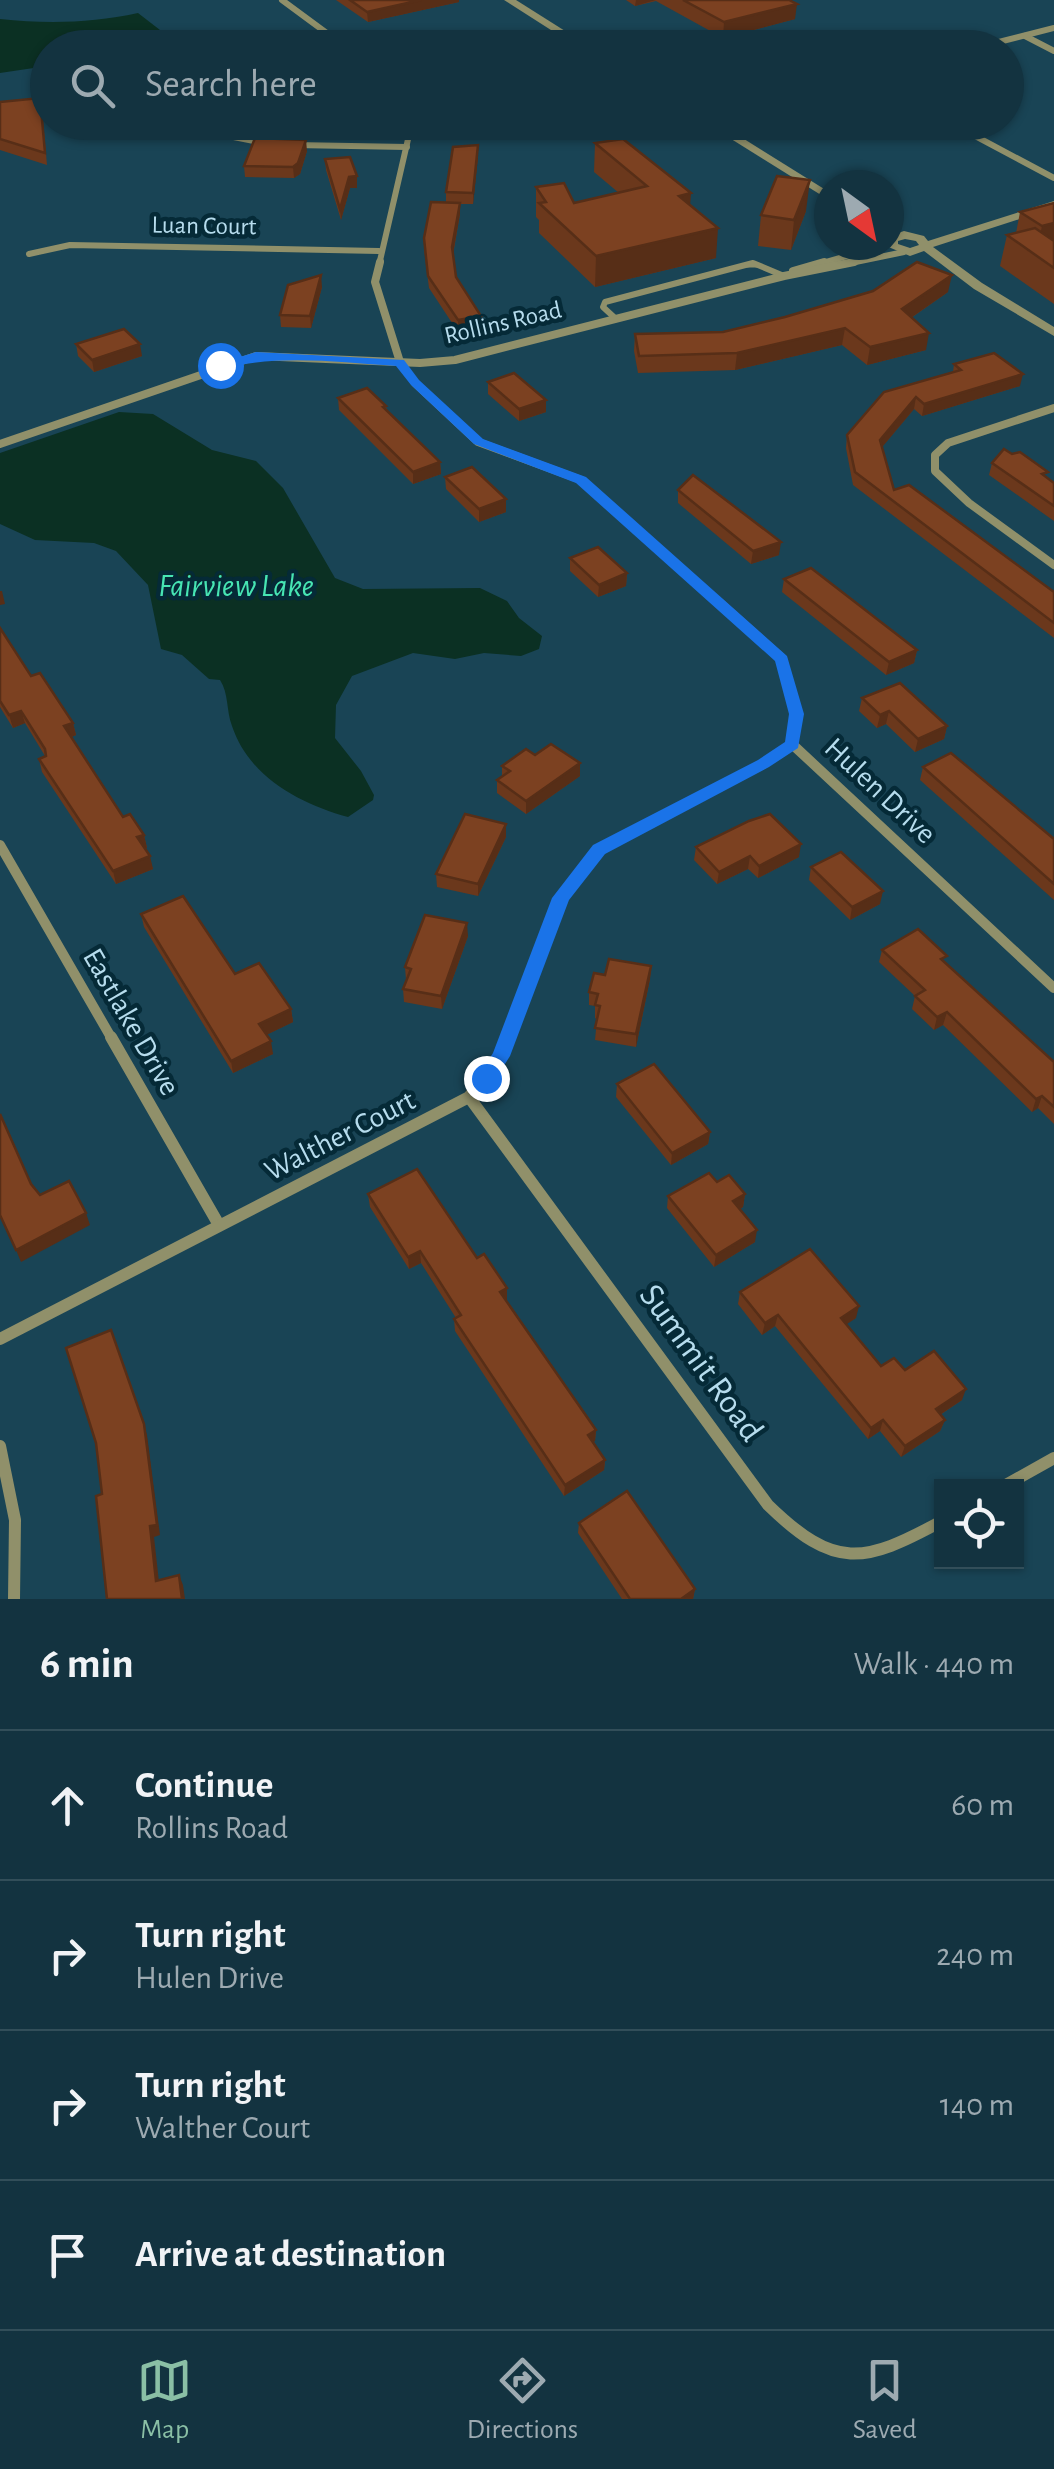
<!DOCTYPE html>
<html lang="en">
<head>
<meta charset="utf-8">
<style>
	:root { --surface:#133340; --page:#203f4b; --text:#f1f3f6; --muted:#9daab1; --line:#324e59; --accent:#8abfa5 }
	body { margin:0; font-family:"Alegreya Sans",sans-serif; background:var(--page); color:var(--text) }
	.controls { position:absolute; right:30px; bottom:30px; display:grid; overflow:hidden; border-radius:0px; box-shadow:0 2px 8px #0004 }
	.controls button { width:90px; height:90px; display:grid; place-items:center; padding:0; border:0; border-bottom:2px solid var(--line); background:var(--surface); color:var(--text); font:50px sans-serif }
	.compass { position:absolute; left:814px; top:170px; width:90px; height:90px; border-radius:50%; background:var(--surface); box-shadow:0 2px 8px #0004; rotate:147deg }
	.stop { position:absolute; width:30px; height:30px; margin:-22px; border:8px solid #1a73e8; border-radius:50%; background:#fff }
	.stop.end { background:#1a73e8; border-color:#fff; box-shadow:0 2px 10px #0008 }
	.list { margin:0; padding:0; list-style:none }
	h2 { display:flex; justify-content:space-between; align-items:center; height:130px; margin:0; padding:0 40px; font-size:42px }
	h2 small { font-size:32px; font-weight:400; color:var(--muted) }
	.list li { display:grid; grid-template-columns:65px 1fr auto; gap:30px; align-items:center; box-sizing:border-box; height:150px; padding:0 40px; border-top:2px solid var(--line) }
	.list b { display:block; font-size:38px; white-space:nowrap }
	.list p { margin:0; font-size:32px; white-space:nowrap; color:var(--muted) }
	.list em { font-size:32px; font-style:normal; color:var(--muted) }
	.icon { flex:none; width:55px; height:55px; fill:none; stroke:currentColor; stroke-width:2; stroke-linecap:round; stroke-linejoin:round }
	.map { position:relative; flex:none; width:1054px; height:1599px; overflow:hidden }
	.search { position:absolute; background:var(--surface); box-shadow:0 2px 8px #0004; left:30px; right:30px; top:30px; height:110px; display:flex; align-items:center; gap:25px; box-sizing:border-box; padding:0 35px; border-radius:55px; color:var(--muted); font-size:38px }
	.sheet { height:730px; background:var(--surface) }
	nav { display:flex; justify-content:space-around; align-items:center; box-sizing:border-box; height:140px; border-top:2px solid var(--line); background:var(--surface); font-size:28px; color:var(--muted) }
	nav a { display:grid; justify-items:center; gap:5px }
	nav .on { color:var(--accent) }
	.map>svg:first-child { display:block }
	.water { fill:#0b3023 }
	.lines { fill:none; stroke-linecap:round; stroke-linejoin:round }
	.service-far1 { stroke:#90906a; stroke-width:5 }
	.service { stroke:#90906a; stroke-width:6 }
	.minor-far3 { stroke:#90906a; stroke-width:6 }
	.minor-far2 { stroke:#90906a; stroke-width:8 }
	.minor-far1 { stroke:#90906a; stroke-width:10 }
	.minor { stroke:#90906a; stroke-width:12 }
	.tertiary { fill:#90906a; fill-rule:evenodd }
	.wall { fill:#6b381c }
	.shaded-wall { fill:#572e17 }
	.building { fill:#7c4121; stroke:#572e17; stroke-width:2.5 }
	.route { fill:#1a73e8 }
	.labels { text-anchor:middle; dominant-baseline:central; stroke-width:9; stroke-linejoin:round; paint-order:stroke }
	.far-street-label { font-size:25px; fill:#b6dced; stroke:#052a37 }
	.street-label { font-size:30px; fill:#b6dced; stroke:#052a37 }
	.water-label { font-size:32px; font-style:italic; fill:#47e5b3; stroke:#052a37 }
	.near-street-label { font-size:35px; fill:#b6dced; stroke:#052a37 }
</style>
</head>
<body>
<div class="map">
<svg width="1054" height="1599" viewBox="0 0 1054 1599">
	<rect width="100%" height="100%" fill="#194455"/>
	<g class="water">
		<path d="M138,13L160,30L195,47L48,48L47,66L0,73V19C47,24 92,23 138,13Z"/>
		<path d="M119,412L153,414L212,450L256,461L283,488L335,578L363,589L480,588L507,601L519,618L542,636L539,649L521,656L484,653L455,659L413,653L352,676L336,705L335,738L361,771L374,795L373,800L348,817C300,804 249,777 232,726C226,710 229,694 220,680L209,679L182,655L161,649L148,585L116,551L94,543L35,540L0,524V453Z"/>
	</g>
	<g class="lines">
		<polyline class="service-far1" points="747,265 757,265"/>
		<polyline class="service" points="616,319 603,307 605,302 753,263 784,276"/>
		<g class="minor-far3">
			<polyline points="282,0 347,48"/>
			<polyline points="1025,36 1054,51"/>
			<polyline points="975,48 1054,28"/>
			<polyline points="157,122 264,143"/>
			<polyline points="949,122 1054,178"/>
			<polyline points="295,145 407,147"/>
			<polyline points="29,254 70,245 379,251"/>
			<polyline points="379,265 412,122"/>
			<polyline points="816,265 884,245"/>
			<polyline points="841,265 904,252"/>
		</g>
		<g class="minor-far2">
			<polyline points="380,262 375,282 400,362 415,383 478,442 581,480 719,603"/>
			<polyline points="793,271 824,262"/>
			<polyline points="1054,408 948,443 935,455 935,471 969,503 1054,565"/>
			<polyline points="0,444 256,356 420,363 455,360 784,276 854,262"/>
		</g>
		<g class="minor-far1">
			<polyline points="717,601 782,659 796,714 792,744 1054,988"/>
			<polyline points="0,845 112,1039"/>
			<polyline points="507,1039 561,898 599,849 763,764 792,744"/>
		</g>
		<g class="minor">
			<polyline points="111,1037 219,1225"/>
			<path d="M469,1097L768,1505C835,1570 863,1564 942,1521"/>
			<polyline points="0,1339 469,1097 501,1056 508,1037"/>
			<polyline points="0,1446 15,1520 14,1599"/>
			<polyline points="1004,1486 1054,1458"/>
		</g>
		<g class="tertiary">
			<polygon points="504,0 516,0 592,48 579,48"/>
			<polygon points="704,122 717,122 829,192 829,200"/>
			<path d="M1054,201V208L933,247L982,283L1054,327V336L974,289L924,251L910,256L886,246L889,245V236L904,231L924,236L928,241ZM905,239L916,241L919,245L910,248L898,244V241Z"/>
		</g>
	</g>
	<g class="wall">
		<polygon points="336,0 459,0 459,2 368,22"/>
		<polygon points="626,0 789,0 795,19 723,38 656,1 635,6"/>
		<polygon points="0,102 42,109 47,165 0,150"/>
		<polygon points="261,122 316,122 312,137 262,136"/>
		<polygon points="595,143 690,205 716,258 595,287 539,233 539,220 536,217 536,187 574,203 619,193 594,172"/>
		<polygon points="307,151 300,174 294,178 245,177 244,166"/>
		<polygon points="478,156 473,204 460,204 460,214 453,255 456,277 481,328 458,332 429,288 424,249 446,203 446,192"/>
		<polygon points="325,159 357,176 357,188 350,188 341,220 326,170"/>
		<polygon points="1054,203 1054,304 1000,266 1007,235 1016,233 1020,212"/>
		<polygon points="806,211 791,250 758,246 761,215"/>
		<polygon points="322,287 311,328 281,327 280,315"/>
		<polygon points="948,292 911,318 926,350 867,365 842,345 735,370 638,373 634,351 635,334 723,332"/>
		<polygon points="76,344 142,356 94,372 78,356"/>
		<polygon points="954,364 1020,386 922,416 914,409 882,447 894,490 1054,592 1054,638 853,485 846,448 847,435 953,372"/>
		<polygon points="488,382 546,412 519,421 488,394"/>
		<polygon points="338,398 386,406 387,411 440,462 441,474 413,484 339,410"/>
		<polygon points="1012,454 1054,483 1054,521 989,475 992,463"/>
		<polygon points="445,477 506,499 506,512 479,522 446,489"/>
		<polygon points="678,490 779,555 751,564 678,503"/>
		<polygon points="570,558 627,573 626,586 598,597 570,571"/>
		<polygon points="784,579 917,650 914,663 886,675 782,592"/>
		<polygon points="0,628 31,676 73,723 76,735 71,737 123,817 144,835 147,848 145,848 153,869 116,884 42,772 39,759 45,756 25,723 13,728 0,707"/>
		<polygon points="862,698 947,726 944,739 915,752 886,724 877,728 859,711"/>
		<polygon points="535,755 580,776 526,814 497,793 497,780 502,777 502,766"/>
		<polygon points="923,767 1054,839 1054,900 920,780"/>
		<polygon points="506,824 506,837 478,896 437,887 436,874"/>
		<polygon points="696,847 799,857 758,878 748,869 717,884 694,860"/>
		<polygon points="811,867 880,904 850,920 809,880"/>
		<polygon points="141,914 291,1009 293,1022 266,1035 273,1054 233,1073 144,927"/>
		<polygon points="468,936 442,1009 404,1002 403,989 406,980 405,967"/>
		<polygon points="882,950 945,963 1054,1062 1054,1124 1038,1108 1032,1112 943,1025 934,1030 912,1009 915,996 879,962"/>
		<polygon points="651,966 650,979 636,1047 595,1040 597,1019 595,1018 595,1006 589,1005 589,992 605,975"/>
		<polygon points="617,1084 710,1132 708,1144 671,1165 616,1097"/>
		<polygon points="717,1182 745,1194 743,1207 740,1209 755,1242 714,1267 667,1208 668,1196"/>
		<polygon points="368,1194 477,1258 507,1288 507,1300 506,1301 596,1430 595,1441 593,1442 605,1460 604,1470 564,1496 455,1331 454,1319 456,1318 421,1263 409,1269 370,1207"/>
		<polygon points="740,1292 856,1318 846,1324 881,1366 905,1370 962,1400 940,1415 945,1420 940,1431 901,1457 880,1431 868,1439 775,1326 762,1335 738,1304"/>
		<polygon points="579,1523 695,1589 693,1599 622,1599 578,1533"/>
	</g>
	<g class="shaded-wall">
		<polygon points="421,0 459,0 459,2 368,22 367,12"/>
		<polygon points="636,0 656,0 635,6"/>
		<polygon points="797,4 795,19 723,38 724,22"/>
		<polygon points="312,122 316,122 312,137 311,126"/>
		<polygon points="306,140 307,151 300,174 294,178 293,167"/>
		<polygon points="478,145 478,156 473,204 473,193"/>
		<polygon points="357,176 357,188 350,188 341,220 340,209 349,177"/>
		<polygon points="810,180 806,211 791,250 794,220"/>
		<polygon points="691,193 689,223 679,196"/>
		<polygon points="460,203 460,214 452,259 452,247"/>
		<polygon points="1054,223 1054,252 1036,255 1042,226"/>
		<polygon points="718,228 716,258 595,287 596,256"/>
		<polygon points="321,275 322,287 311,328 310,316"/>
		<polygon points="952,275 948,292 899,326 902,309"/>
		<polygon points="481,316 481,328 458,332 458,320"/>
		<polygon points="845,328 842,345 735,370 737,353"/>
		<polygon points="929,333 926,350 867,365 870,347"/>
		<polygon points="140,344 142,356 94,372 92,360"/>
		<polygon points="1023,374 1020,386 922,416 924,404"/>
		<polygon points="916,397 914,409 878,452 880,440"/>
		<polygon points="546,400 546,412 519,421 519,409"/>
		<polygon points="440,462 441,474 413,484 413,472"/>
		<polygon points="506,499 506,512 479,522 479,509"/>
		<polygon points="781,542 779,555 751,564 753,551"/>
		<polygon points="627,573 626,586 598,597 599,585"/>
		<polygon points="0,591 2,591 5,604 0,605"/>
		<polygon points="917,650 914,663 886,675 889,662"/>
		<polygon points="21,711 25,723 13,728 9,715"/>
		<polygon points="889,711 886,724 877,728 880,715"/>
		<polygon points="73,723 76,735 67,739 64,726"/>
		<polygon points="947,726 944,739 915,752 918,739"/>
		<polygon points="580,763 580,776 526,814 526,801"/>
		<polygon points="506,824 506,837 478,896 478,884"/>
		<polygon points="144,835 147,848 140,850 137,837"/>
		<polygon points="801,844 799,857 758,878 759,866"/>
		<polygon points="150,856 153,869 116,884 113,871"/>
		<polygon points="750,856 748,869 717,884 719,872"/>
		<polygon points="883,891 880,904 850,920 852,907"/>
		<polygon points="467,923 468,936 442,1009 441,996"/>
		<polygon points="651,966 650,979 636,1047 636,1034"/>
		<polygon points="291,1009 293,1022 262,1037 259,1024"/>
		<polygon points="947,1012 943,1025 934,1030 937,1017"/>
		<polygon points="271,1041 273,1054 233,1073 231,1061"/>
		<polygon points="1042,1096 1038,1108 1032,1112 1036,1099"/>
		<polygon points="710,1132 708,1144 671,1165 672,1153"/>
		<polygon points="745,1194 743,1207 732,1214 733,1201"/>
		<polygon points="86,1213 90,1225 21,1262 16,1250"/>
		<polygon points="757,1230 755,1242 714,1267 716,1255"/>
		<polygon points="420,1251 421,1263 409,1269 408,1257"/>
		<polygon points="507,1288 507,1300 500,1304 500,1292"/>
		<polygon points="859,1306 856,1318 838,1330 841,1318"/>
		<polygon points="778,1315 775,1326 762,1335 765,1323"/>
		<polygon points="111,1330 147,1435 160,1535 154,1537 160,1591 156,1581 150,1526"/>
		<polygon points="966,1389 962,1400 932,1420 936,1409"/>
		<polygon points="883,1420 880,1431 868,1439 871,1428"/>
		<polygon points="945,1420 940,1431 901,1457 905,1446"/>
		<polygon points="596,1430 595,1441 587,1446 588,1435"/>
		<polygon points="605,1460 604,1470 564,1496 565,1485"/>
		<polygon points="179,1575 183,1585 185,1599 182,1599"/>
		<polygon points="695,1589 693,1599 681,1599"/>
	</g>
	<g class="building">
		<polygon points="350,0 421,0 367,12"/>
		<polygon points="683,0 789,0 797,4 724,22"/>
		<polygon points="40,98 45,153 0,139 0,102"/>
		<polygon points="261,122 312,122 311,126 260,125"/>
		<polygon points="255,138 306,140 298,163 293,167 244,166"/>
		<polygon points="623,139 691,193 679,196 718,228 596,256 539,203 546,202 536,187 564,183 574,203 647,186 595,143"/>
		<polygon points="478,145 473,193 446,192 453,147"/>
		<polygon points="350,157 357,176 349,177 340,209 325,159"/>
		<polygon points="777,176 810,180 794,220 761,215"/>
		<polygon points="431,202 460,203 452,247 456,277 481,316 458,320 428,276 424,238"/>
		<polygon points="1054,203 1054,223 1042,226 1020,212"/>
		<polygon points="1035,228 1054,241 1054,268 1007,235"/>
		<polygon points="917,262 952,275 902,309 929,333 870,347 845,328 737,353 639,356 635,334 723,332 785,317 873,291"/>
		<polygon points="321,275 310,316 280,315 288,285"/>
		<polygon points="124,329 140,344 92,360 76,344"/>
		<polygon points="994,353 1023,374 924,404 916,397 880,440 894,490 909,485 1054,592 1054,623 855,472 847,435 884,392 961,370 954,364"/>
		<polygon points="514,373 546,400 519,409 488,382"/>
		<polygon points="367,388 386,406 383,407 440,462 413,472 338,398"/>
		<polygon points="1004,449 1012,454 1020,452 1048,472 1042,474 1054,483 1054,506 992,463"/>
		<polygon points="472,467 506,499 479,509 445,477"/>
		<polygon points="693,475 781,542 753,551 678,490"/>
		<polygon points="598,547 627,573 599,585 570,558"/>
		<polygon points="811,568 917,650 889,662 784,579"/>
		<polygon points="0,628 31,676 40,673 73,723 64,726 123,817 130,814 144,835 137,837 150,856 113,871 39,759 46,756 45,749 21,711 9,715 0,701"/>
		<polygon points="900,683 947,726 918,739 889,711 880,715 862,698"/>
		<polygon points="551,744 580,763 526,801 497,780 510,771 502,766 526,749 535,755"/>
		<polygon points="951,753 1054,839 1054,884 923,767"/>
		<polygon points="465,814 506,824 478,884 436,874"/>
		<polygon points="770,814 801,844 759,866 750,856 719,872 696,847 749,821"/>
		<polygon points="841,852 883,891 852,907 811,867"/>
		<polygon points="183,896 235,974 259,963 291,1009 259,1024 271,1041 231,1061 141,914"/>
		<polygon points="425,915 467,923 441,996 403,989 411,969 405,967"/>
		<polygon points="918,929 947,956 941,959 1054,1062 1054,1107 1042,1096 1036,1099 947,1012 937,1017 915,996 925,990 882,950"/>
		<polygon points="609,959 651,966 636,1034 595,1028 600,1006 595,1005 598,994 589,992 594,973 605,975"/>
		<polygon points="654,1064 710,1132 672,1153 617,1084"/>
		<polygon points="0,1114 31,1184 40,1195 69,1181 86,1213 16,1250 0,1215"/>
		<polygon points="417,1169 477,1258 484,1254 507,1288 500,1292 596,1430 588,1435 605,1460 565,1485 454,1319 461,1315 420,1251 408,1257 368,1194"/>
		<polygon points="709,1173 717,1182 729,1175 745,1194 733,1201 757,1230 716,1255 668,1196"/>
		<polygon points="810,1249 859,1306 841,1318 881,1366 894,1358 905,1370 934,1351 966,1389 936,1409 945,1420 905,1446 883,1420 871,1428 778,1315 765,1323 740,1292"/>
		<polygon points="111,1330 144,1424 157,1525 150,1526 156,1581 179,1575 182,1599 107,1599 96,1496 102,1494 96,1443 66,1348"/>
		<polygon points="627,1491 695,1589 681,1599 630,1599 579,1523"/>
	</g>
	<path class="route" d="M256,352L404,360L419,380L483,439L586,477L787,656L804,714L798,748L769,767L605,854L569,900L510,1056L493,1083L486,1086L477,1078L493,1053L552,898L593,845L758,760L785,742L789,714L775,661L576,483L474,444L411,385L396,366C336,362 279,354 220,369L214,365Z"/>
	<g class="labels">
		<g class="far-street-label">
			<text transform="translate(204 226) rotate(1)">Luan Court</text>
			<text transform="translate(503 323) rotate(-13)">Rollins Road</text>
		</g>
		<g class="street-label">
			<text transform="translate(880 791) rotate(43)">Hulen Drive</text>
			<text transform="translate(131 1022) rotate(60)">Eastlake Drive</text>
			<text transform="translate(340 1136) rotate(-27)">Walther Court</text>
		</g>
		<g class="water-label">
			<text x="236" y="586">Fairview Lake</text>
		</g>
		<g class="near-street-label">
			<text transform="translate(701 1363) rotate(54)">Summit Road</text>
		</g>
	</g>
</svg>
<div class="controls">
<button><svg class="icon" aria-label="locate" viewBox="0 0 24 24"><circle cx="12" cy="12" r="6"/><path d="M12 2v4M12 18v4M2 12h4M18 12h4"/></svg></button>
</div>
<svg class="compass" viewBox="-18 -18 36 36"><path d="M0-13l5 13h-10z" fill="#e53935"/><path d="M0 13l5-13h-10z" fill="#9daab1"/></svg>
<div class="stop" style="left:220px;top:365px"></div>
<div class="stop end" style="left:486px;top:1078px"></div>
<div class="search"><svg class="icon" aria-label="search" viewBox="0 0 24 24"><circle cx="10" cy="10" r="6"/><path d="M15 15l6 6"/></svg>Search here</div>
</div>
<section class="sheet">
<h2>6 min<small>Walk · 440 m</small></h2>
<ul class="list">
<li><svg class="icon" aria-label="ahead" viewBox="0 0 24 24"><path d="M12 20V5M6 11l6-6 6 6"/></svg><div><b>Continue</b><p>Rollins Road</p></div><em>60 m</em></li>
<li><svg class="icon" aria-label="right" viewBox="0 0 24 24"><path d="M7 20v-9h11M14 6l5 5-5 5"/></svg><div><b>Turn right</b><p>Hulen Drive</p></div><em>240 m</em></li>
<li><svg class="icon" aria-label="right" viewBox="0 0 24 24"><path d="M7 20v-9h11M14 6l5 5-5 5"/></svg><div><b>Turn right</b><p>Walther Court</p></div><em>140 m</em></li>
<li><svg class="icon" aria-label="arrive" viewBox="0 0 24 24"><path d="M6 21V4h12l-3 4 3 4H6"/></svg><div><b>Arrive at destination</b></div></li>
</ul>
</section>
<nav>
<a class="on"><svg class="icon" aria-label="map" viewBox="0 0 24 24"><path d="M3 6l6-2 6 2 6-2v14l-6 2-6-2-6 2zM9 4v14M15 6v14"/></svg>Map</a>
<a><svg class="icon" aria-label="directions" viewBox="0 0 24 24"><path d="M12 3l9 9-9 9-9-9zM9 14v-3h6M13 9l2 2-2 2"/></svg>Directions</a>
<a><svg class="icon" aria-label="saved" viewBox="0 0 24 24"><path d="M7 4h10v16l-5-4-5 4z"/></svg>Saved</a>
</nav>
</body>
</html>
